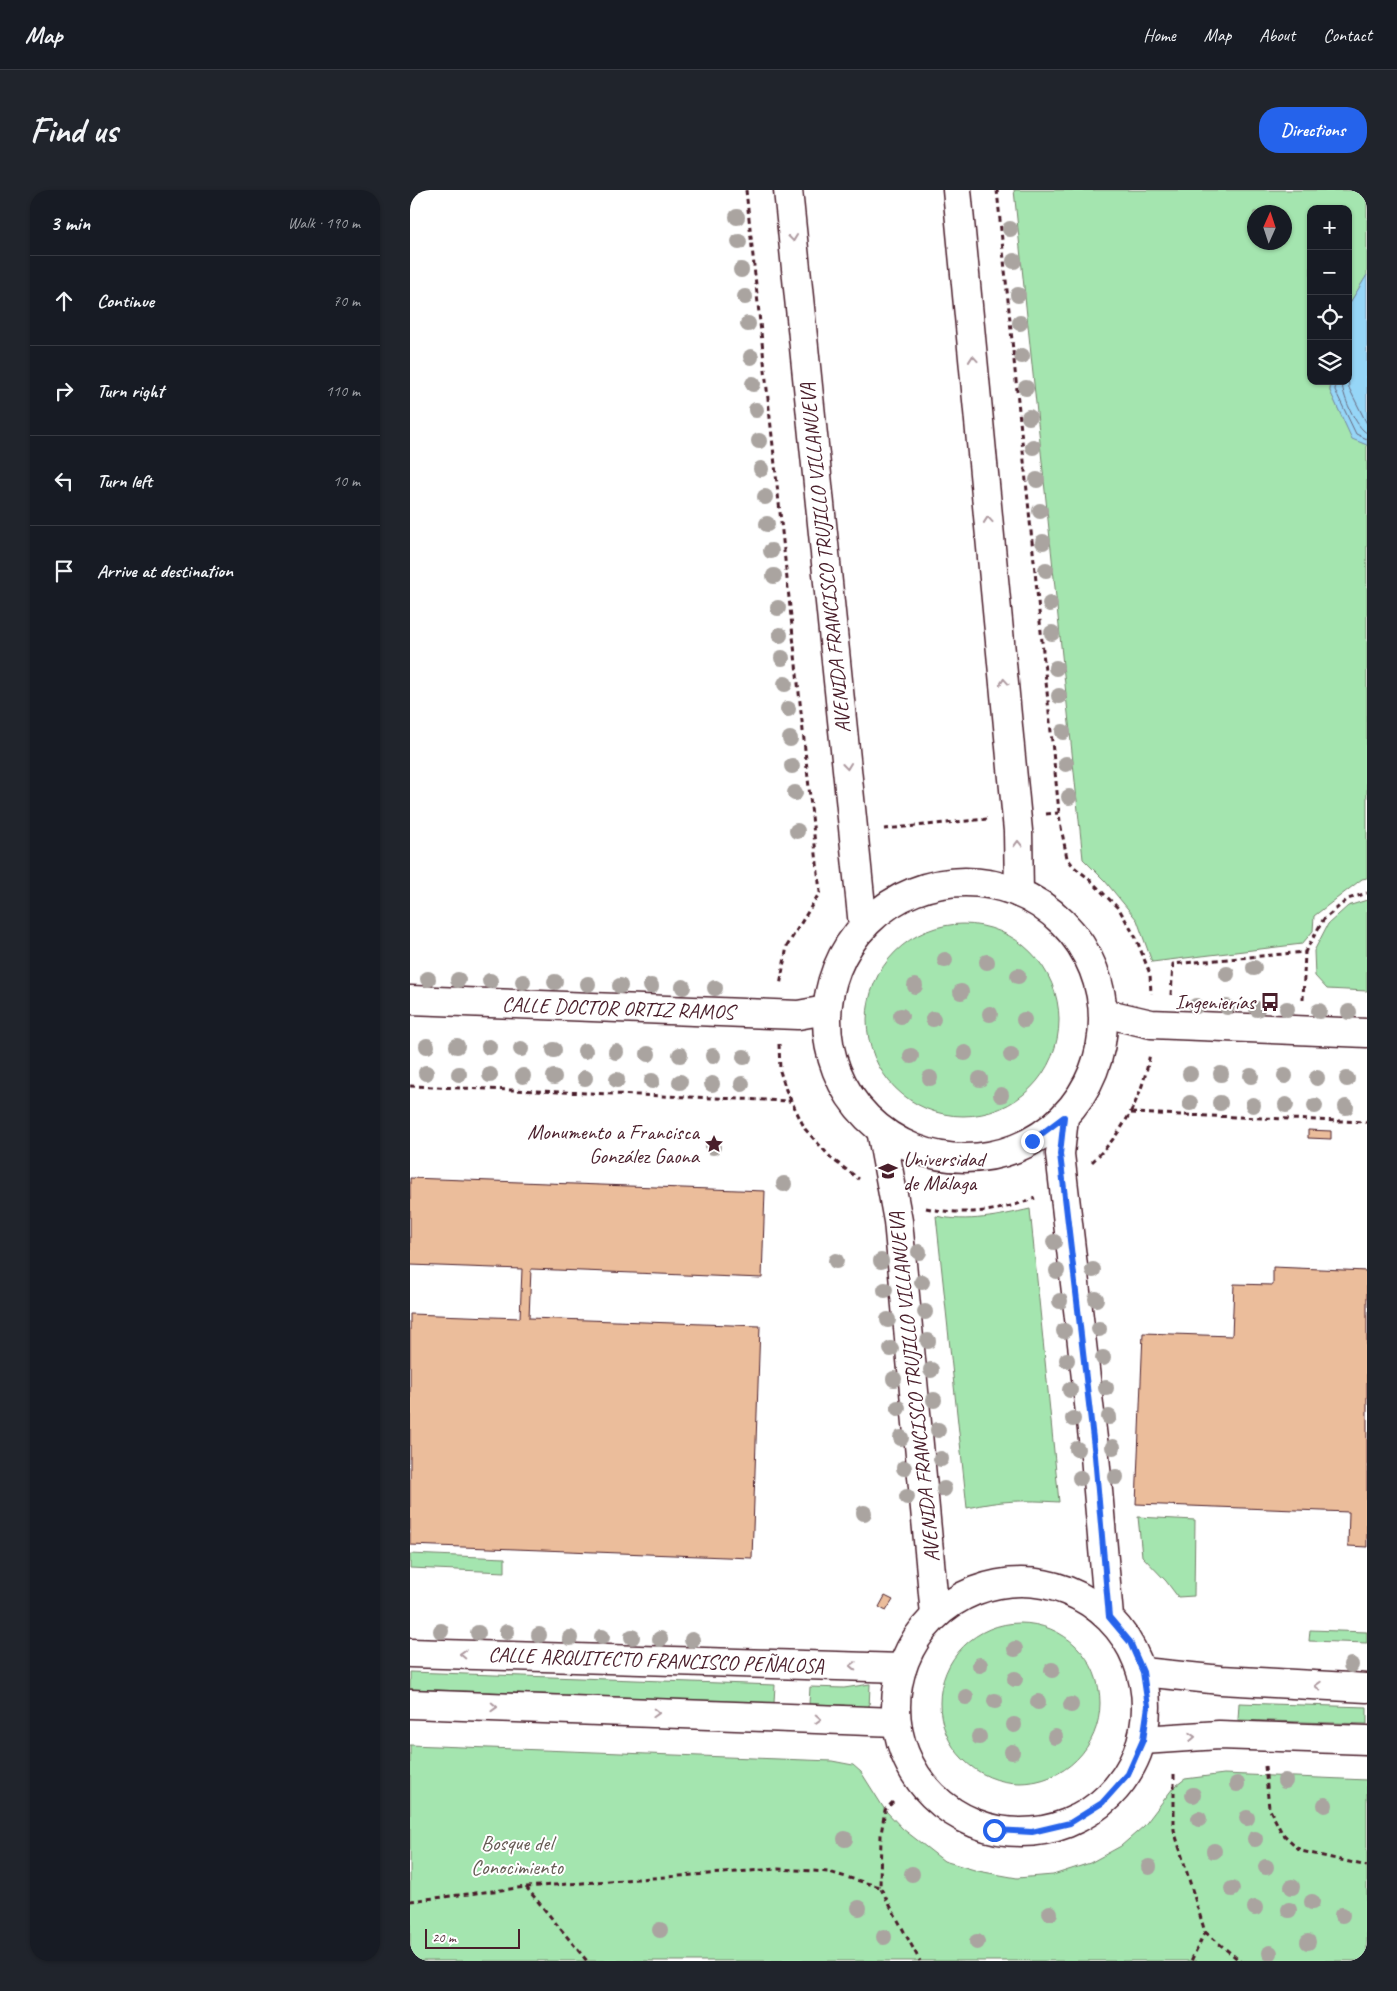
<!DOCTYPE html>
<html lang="en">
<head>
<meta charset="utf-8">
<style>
	:root { --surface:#171b24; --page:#20242c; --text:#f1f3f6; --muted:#9ea1a6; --line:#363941; --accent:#2563eb }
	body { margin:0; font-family:Caveat,sans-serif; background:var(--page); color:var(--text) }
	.controls { position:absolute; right:15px; top:15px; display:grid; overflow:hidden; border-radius:10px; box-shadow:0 1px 4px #0004 }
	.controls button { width:45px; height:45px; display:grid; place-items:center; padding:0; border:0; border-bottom:1px solid var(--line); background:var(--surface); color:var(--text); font:25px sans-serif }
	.compass { position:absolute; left:837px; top:15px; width:45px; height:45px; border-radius:50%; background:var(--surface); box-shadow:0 1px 4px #0004; rotate:3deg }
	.scale { position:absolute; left:15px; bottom:12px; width:95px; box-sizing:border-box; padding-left:5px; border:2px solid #4a1f2b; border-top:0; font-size:14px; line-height:18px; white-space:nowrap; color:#4a1f2b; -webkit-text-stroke:4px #fff; paint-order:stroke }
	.stop { position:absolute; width:15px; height:15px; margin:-11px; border:4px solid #2563eb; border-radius:50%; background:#fff }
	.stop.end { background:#2563eb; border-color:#fff; box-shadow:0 1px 5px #0008 }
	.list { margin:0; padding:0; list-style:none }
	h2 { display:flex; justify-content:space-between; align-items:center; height:65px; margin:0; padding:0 20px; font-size:21px }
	h2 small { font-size:16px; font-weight:400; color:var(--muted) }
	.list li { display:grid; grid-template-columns:32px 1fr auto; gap:15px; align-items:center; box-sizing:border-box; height:90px; padding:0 20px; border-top:1px solid var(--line) }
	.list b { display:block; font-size:19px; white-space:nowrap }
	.list em { font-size:16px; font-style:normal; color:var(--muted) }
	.icon { flex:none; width:28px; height:28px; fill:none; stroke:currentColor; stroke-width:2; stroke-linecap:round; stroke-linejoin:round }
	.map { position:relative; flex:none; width:957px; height:1771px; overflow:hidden; border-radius:20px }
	header { display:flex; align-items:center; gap:30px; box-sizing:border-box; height:70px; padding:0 25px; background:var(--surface); border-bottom:1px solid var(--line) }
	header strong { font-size:24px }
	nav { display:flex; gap:28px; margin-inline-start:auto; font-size:18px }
	.intro { display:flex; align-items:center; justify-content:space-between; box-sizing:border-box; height:120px; padding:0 30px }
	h1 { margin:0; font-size:35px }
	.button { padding:12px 22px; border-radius:20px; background:var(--accent); color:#fff; font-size:18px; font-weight:700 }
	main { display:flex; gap:30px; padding:0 30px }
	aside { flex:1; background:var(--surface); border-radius:20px; box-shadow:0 1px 4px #0004 }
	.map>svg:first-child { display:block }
	.green { fill:#a4e5af; stroke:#77826d; fill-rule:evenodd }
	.water { fill:#96d6f7; stroke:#788da5 }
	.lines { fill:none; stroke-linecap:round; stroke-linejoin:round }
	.shore { stroke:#68687d; stroke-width:1 }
	.building { fill:#ebbd9b; stroke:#4a1f2b }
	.minor-casing { stroke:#4a1f2b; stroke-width:31 }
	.path { stroke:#4a1f2b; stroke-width:3; stroke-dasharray:5 4; stroke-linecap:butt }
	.minor { stroke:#fff; stroke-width:28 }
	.tree { fill:#aaa4a0 }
	.oneway { stroke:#ae9aa0 }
	.route { stroke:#2563eb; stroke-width:6 }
	.labels { text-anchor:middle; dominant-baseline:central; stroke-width:4; stroke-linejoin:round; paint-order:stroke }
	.street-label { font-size:21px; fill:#4a1f2b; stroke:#fff }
	.poi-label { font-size:21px; fill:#4a1f2b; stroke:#fff; text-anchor:end }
	.park-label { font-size:21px; fill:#655a53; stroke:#fff }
</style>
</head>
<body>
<header>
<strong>Map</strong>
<nav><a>Home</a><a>Map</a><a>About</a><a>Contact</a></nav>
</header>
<div class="intro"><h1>Find us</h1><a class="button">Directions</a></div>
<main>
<aside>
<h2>3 min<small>Walk · 190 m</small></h2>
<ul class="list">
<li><svg class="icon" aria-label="ahead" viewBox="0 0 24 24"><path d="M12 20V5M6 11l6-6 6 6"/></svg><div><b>Continue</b></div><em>70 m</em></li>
<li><svg class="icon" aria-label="right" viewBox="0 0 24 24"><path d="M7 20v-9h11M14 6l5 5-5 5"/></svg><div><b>Turn right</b></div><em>110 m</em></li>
<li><svg class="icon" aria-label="left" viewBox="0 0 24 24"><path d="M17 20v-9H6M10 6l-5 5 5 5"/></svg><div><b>Turn left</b></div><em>10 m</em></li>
<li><svg class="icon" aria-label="arrive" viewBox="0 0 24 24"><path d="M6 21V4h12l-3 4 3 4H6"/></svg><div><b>Arrive at destination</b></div></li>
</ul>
</aside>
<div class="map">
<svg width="957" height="1771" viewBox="0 0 957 1771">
	<rect width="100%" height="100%" fill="#fff"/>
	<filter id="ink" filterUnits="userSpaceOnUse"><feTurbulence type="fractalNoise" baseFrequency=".02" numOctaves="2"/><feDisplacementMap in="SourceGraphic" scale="10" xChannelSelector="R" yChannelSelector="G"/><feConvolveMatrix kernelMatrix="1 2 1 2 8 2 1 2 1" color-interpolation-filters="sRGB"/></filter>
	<g filter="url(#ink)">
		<g class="green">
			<path d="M604,0H957V85L938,116V19H901V191H921L920,201L942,248L957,255V688L952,689L904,726L903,741L892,754L742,772L727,730L695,691L673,669ZM844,22H874V52H844Z"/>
			<polygon points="957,710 957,801 917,799 905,786 904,761 918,734 938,716"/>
			<circle cx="553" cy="830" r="96"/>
			<path d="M620,1019L649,1312C613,1310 592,1310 557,1318L526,1026C558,1033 589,1026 620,1019Z"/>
			<polygon points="728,1327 785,1330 784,1406 768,1407 756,1391 732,1366"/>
			<polygon points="0,1364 95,1368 95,1382 0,1378"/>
			<circle cx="610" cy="1513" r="80"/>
			<polygon points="900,1440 957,1442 957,1453 899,1451"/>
			<polygon points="0,1482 365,1495 364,1513 0,1499"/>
			<polygon points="460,1494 459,1520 433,1515 399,1514 400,1497 434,1498"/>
			<polygon points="829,1513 957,1517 957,1534 828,1530"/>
			<polygon points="0,1555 422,1571 443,1575 451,1582 475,1620 493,1639 534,1671 568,1681 607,1688 643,1685 680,1673 711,1656 734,1636 763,1598 775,1589 814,1584 957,1590 957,1771 0,1771"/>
		</g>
		<polygon class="water" points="957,85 957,255 942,249 920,201 921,191 938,191 938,116"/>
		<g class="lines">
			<g class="shore">
				<polyline points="938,186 939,198 957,234"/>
				<polyline points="926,191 925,200 946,244 957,249"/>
				<path d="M932,191C931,203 946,238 957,243"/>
			</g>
		</g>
		<g class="building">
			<polygon points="898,940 921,941 921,949 898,948"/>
			<polygon points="0,988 355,1001 352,1088 121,1079 119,1128 350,1136 342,1368 0,1355 0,1124 110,1128 112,1079 0,1075"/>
			<polygon points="863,1077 957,1081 957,1357 938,1356 939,1322 726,1314 733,1143 822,1146 824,1094 863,1095"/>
			<polygon points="475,1406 483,1410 476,1421 469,1417"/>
		</g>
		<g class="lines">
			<g class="minor-casing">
				<g id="minor">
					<polyline points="378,0 453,736"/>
					<polyline points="547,0 608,641 609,703"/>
					<circle cx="555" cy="830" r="138"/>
					<polyline points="0,810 388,825 416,820"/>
					<polyline points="694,823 741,834 957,843"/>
					<polyline points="654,927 650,964 685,1266 699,1427"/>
					<polyline points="471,940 488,1031 525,1425"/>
					<circle cx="611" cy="1517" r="125"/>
					<polyline points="0,1463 492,1478"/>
					<polyline points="733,1482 811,1490 957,1498"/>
					<polyline points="0,1514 486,1532"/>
					<polyline points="733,1550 809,1545 957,1550"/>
				</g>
			</g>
			<g class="path">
				<polyline points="336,0 410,702 377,756 370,796"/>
				<polyline points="587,0 650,632 657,668 664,677 678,688 709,719 726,748 740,784 741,804"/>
				<polyline points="636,624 649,623"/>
				<polyline points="474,639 577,629"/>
				<polyline points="761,805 763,774 895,762 913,730 938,709 957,703"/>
				<polyline points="893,810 895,762"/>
				<polyline points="369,854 370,881 376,900 395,939 422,969 449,989"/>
				<polyline points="0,896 380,911"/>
				<polyline points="721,923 957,932"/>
				<path d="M682,972C714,942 733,906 740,863"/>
				<path d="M516,1018C553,1026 590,1022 625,1008"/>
				<polyline points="855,1576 859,1618 872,1643 891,1661 957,1676"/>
				<polyline points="764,1584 764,1640 795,1742 781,1771"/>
				<polyline points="483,1612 475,1620 471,1644 470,1697 510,1771"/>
				<polyline points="116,1697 177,1771"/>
				<polyline points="0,1711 116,1697 368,1679 419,1682 470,1697"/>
				<polyline points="795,1742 830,1771"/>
			</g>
			<use href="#minor" class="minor"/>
		</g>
		<g class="tree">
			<circle cx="327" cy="27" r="8"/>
			<circle cx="600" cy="39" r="8"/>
			<circle cx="329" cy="52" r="8"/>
			<circle cx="604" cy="71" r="8"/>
			<circle cx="331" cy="80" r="8"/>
			<circle cx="608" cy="105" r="8"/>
			<circle cx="335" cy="107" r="8"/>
			<circle cx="610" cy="133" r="8"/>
			<circle cx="338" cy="134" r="8"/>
			<circle cx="612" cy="166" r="8"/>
			<circle cx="341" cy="167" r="8"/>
			<circle cx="343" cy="194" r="8"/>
			<circle cx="616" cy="198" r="8"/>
			<circle cx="346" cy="220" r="8"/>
			<circle cx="619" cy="227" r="8"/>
			<circle cx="349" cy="251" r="8"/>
			<circle cx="623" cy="257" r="8"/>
			<circle cx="351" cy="279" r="8"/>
			<circle cx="627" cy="290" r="8"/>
			<circle cx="355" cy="307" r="8"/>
			<circle cx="630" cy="321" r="8"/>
			<circle cx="357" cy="334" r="8"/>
			<circle cx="633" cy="352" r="8"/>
			<circle cx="361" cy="361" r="8"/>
			<circle cx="636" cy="380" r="8"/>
			<circle cx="364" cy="386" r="8"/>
			<circle cx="640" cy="414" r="8"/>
			<circle cx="368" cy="418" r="8"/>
			<circle cx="642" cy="443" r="8"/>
			<circle cx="370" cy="445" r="8"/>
			<circle cx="372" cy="468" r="8"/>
			<circle cx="646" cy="478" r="8"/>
			<circle cx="375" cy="494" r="8"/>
			<circle cx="649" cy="506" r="8"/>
			<circle cx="378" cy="519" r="8"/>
			<circle cx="653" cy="542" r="8"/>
			<circle cx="380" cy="549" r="8"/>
			<circle cx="656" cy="574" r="8"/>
			<circle cx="382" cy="576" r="8"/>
			<circle cx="385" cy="603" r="8"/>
			<circle cx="659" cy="607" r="8"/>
			<circle cx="387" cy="641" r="8"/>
			<circle cx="535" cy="770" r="8"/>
			<circle cx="577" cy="772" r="8"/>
			<circle cx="844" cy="778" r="8"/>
			<circle cx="817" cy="784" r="8"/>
			<circle cx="608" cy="786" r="8"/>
			<circle cx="18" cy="789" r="8"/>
			<circle cx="48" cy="790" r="8"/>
			<circle cx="80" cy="791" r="8"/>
			<circle cx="113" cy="792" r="8"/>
			<circle cx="145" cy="792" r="8"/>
			<circle cx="178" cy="794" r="8"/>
			<circle cx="210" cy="796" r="8"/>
			<circle cx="241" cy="796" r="8"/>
			<circle cx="505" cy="796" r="8"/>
			<circle cx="273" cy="797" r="8"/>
			<circle cx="305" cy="798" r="8"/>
			<circle cx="551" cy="802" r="8"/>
			<circle cx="786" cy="816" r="8"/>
			<circle cx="817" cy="817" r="8"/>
			<circle cx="847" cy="819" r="8"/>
			<circle cx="877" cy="819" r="8"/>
			<circle cx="909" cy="821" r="8"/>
			<circle cx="939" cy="822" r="8"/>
			<circle cx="580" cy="824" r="8"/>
			<circle cx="491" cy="826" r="8"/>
			<circle cx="523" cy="829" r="8"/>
			<circle cx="614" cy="830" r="8"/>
			<circle cx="17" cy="856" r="8"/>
			<circle cx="47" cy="856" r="8"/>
			<circle cx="79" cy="857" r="8"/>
			<circle cx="111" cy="859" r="8"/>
			<circle cx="144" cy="860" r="8"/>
			<circle cx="175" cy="861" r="8"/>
			<circle cx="206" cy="862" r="8"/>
			<circle cx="555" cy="863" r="8"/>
			<circle cx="238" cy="864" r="8"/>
			<circle cx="270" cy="865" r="8"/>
			<circle cx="601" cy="865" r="8"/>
			<circle cx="303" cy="866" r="8"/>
			<circle cx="501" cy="866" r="8"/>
			<circle cx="334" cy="867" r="8"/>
			<circle cx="16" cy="883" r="8"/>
			<circle cx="49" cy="884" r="8"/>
			<circle cx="780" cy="884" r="8"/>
			<circle cx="811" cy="884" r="8"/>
			<circle cx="80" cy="885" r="8"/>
			<circle cx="113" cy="886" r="8"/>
			<circle cx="841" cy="886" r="8"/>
			<circle cx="875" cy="886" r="8"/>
			<circle cx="144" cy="887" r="8"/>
			<circle cx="175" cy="888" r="8"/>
			<circle cx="520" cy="888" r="8"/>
			<circle cx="907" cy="888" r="8"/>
			<circle cx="570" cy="889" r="8"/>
			<circle cx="937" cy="889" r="8"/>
			<circle cx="207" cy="890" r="8"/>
			<circle cx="242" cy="891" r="8"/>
			<circle cx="270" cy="892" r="8"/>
			<circle cx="302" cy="894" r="8"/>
			<circle cx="332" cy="894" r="8"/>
			<circle cx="591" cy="905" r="8"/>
			<circle cx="780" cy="913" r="8"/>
			<circle cx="810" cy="913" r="8"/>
			<circle cx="843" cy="915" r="8"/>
			<circle cx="876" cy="915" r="8"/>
			<circle cx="905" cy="916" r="8"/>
			<circle cx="936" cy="917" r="8"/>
			<circle cx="303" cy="957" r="8"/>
			<circle cx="374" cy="994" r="8"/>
			<circle cx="644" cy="1052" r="8"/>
			<circle cx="509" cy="1062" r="8"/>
			<circle cx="426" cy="1071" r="8"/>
			<circle cx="471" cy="1071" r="8"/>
			<circle cx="683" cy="1080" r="8"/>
			<circle cx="647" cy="1081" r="8"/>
			<circle cx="512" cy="1092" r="8"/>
			<circle cx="475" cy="1100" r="8"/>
			<circle cx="686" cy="1109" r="8"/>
			<circle cx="650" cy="1111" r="8"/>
			<circle cx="515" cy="1122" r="8"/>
			<circle cx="478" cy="1130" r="8"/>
			<circle cx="689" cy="1139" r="8"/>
			<circle cx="654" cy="1141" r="8"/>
			<circle cx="518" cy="1151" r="8"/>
			<circle cx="481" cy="1159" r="8"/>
			<circle cx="693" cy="1168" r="8"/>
			<circle cx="657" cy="1170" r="8"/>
			<circle cx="521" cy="1180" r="8"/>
			<circle cx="484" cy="1189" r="8"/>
			<circle cx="696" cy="1198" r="8"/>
			<circle cx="660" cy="1200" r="8"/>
			<circle cx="524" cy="1210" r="8"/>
			<circle cx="488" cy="1218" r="8"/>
			<circle cx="699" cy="1227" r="8"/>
			<circle cx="663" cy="1229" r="8"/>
			<circle cx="528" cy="1240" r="8"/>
			<circle cx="491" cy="1248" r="8"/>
			<circle cx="703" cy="1257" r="8"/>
			<circle cx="667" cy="1259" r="8"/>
			<circle cx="531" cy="1269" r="8"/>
			<circle cx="494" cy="1278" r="8"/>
			<circle cx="706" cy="1287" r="8"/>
			<circle cx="670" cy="1288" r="8"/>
			<circle cx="534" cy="1299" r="8"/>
			<circle cx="497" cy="1307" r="8"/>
			<circle cx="454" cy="1323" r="8"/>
			<circle cx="31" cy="1441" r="8"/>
			<circle cx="97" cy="1442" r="8"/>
			<circle cx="68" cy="1443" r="8"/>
			<circle cx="129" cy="1445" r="8"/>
			<circle cx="192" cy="1447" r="8"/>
			<circle cx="222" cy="1447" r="8"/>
			<circle cx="160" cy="1448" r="8"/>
			<circle cx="250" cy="1449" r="8"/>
			<circle cx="282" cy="1450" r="8"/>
			<circle cx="605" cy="1459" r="8"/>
			<circle cx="570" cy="1475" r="8"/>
			<circle cx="941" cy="1475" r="8"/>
			<circle cx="642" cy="1480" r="8"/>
			<circle cx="605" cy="1489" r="8"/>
			<circle cx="556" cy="1507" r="8"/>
			<circle cx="585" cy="1511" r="8"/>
			<circle cx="628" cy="1512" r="8"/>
			<circle cx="661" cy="1515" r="8"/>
			<circle cx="604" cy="1535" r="8"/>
			<circle cx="569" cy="1547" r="8"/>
			<circle cx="645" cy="1547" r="8"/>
			<circle cx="602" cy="1562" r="8"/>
			<circle cx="875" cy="1591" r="8"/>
			<circle cx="827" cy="1594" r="8"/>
			<circle cx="783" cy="1605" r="8"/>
			<circle cx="915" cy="1615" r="8"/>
			<circle cx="837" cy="1628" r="8"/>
			<circle cx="789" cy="1629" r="8"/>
			<circle cx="435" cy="1649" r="8"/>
			<circle cx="845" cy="1649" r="8"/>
			<circle cx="804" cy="1661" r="8"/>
			<circle cx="739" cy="1677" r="8"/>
			<circle cx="856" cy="1677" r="8"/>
			<circle cx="502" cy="1684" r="8"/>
			<circle cx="882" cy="1697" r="8"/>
			<circle cx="822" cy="1699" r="8"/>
			<circle cx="902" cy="1712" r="8"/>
			<circle cx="449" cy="1718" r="8"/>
			<circle cx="845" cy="1718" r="8"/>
			<circle cx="879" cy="1720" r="8"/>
			<circle cx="640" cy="1723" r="8"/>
			<circle cx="932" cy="1725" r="8"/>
			<circle cx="250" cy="1740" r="8"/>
			<circle cx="474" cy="1747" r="8"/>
			<circle cx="567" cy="1752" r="8"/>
			<circle cx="898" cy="1752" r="8"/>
			<circle cx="860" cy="1763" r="8"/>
		</g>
		<defs><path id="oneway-chevron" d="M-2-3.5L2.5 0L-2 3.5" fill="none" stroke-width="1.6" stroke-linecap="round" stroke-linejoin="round" transform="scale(1.25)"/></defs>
		<g class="oneway">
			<use href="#oneway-chevron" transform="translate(383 48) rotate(84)"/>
			<use href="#oneway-chevron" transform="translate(563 169) rotate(-95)"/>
			<use href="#oneway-chevron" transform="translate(578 330) rotate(-95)"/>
			<use href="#oneway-chevron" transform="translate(594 492) rotate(-95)"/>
			<use href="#oneway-chevron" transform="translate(437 576) rotate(84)"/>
			<use href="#oneway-chevron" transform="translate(608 654) rotate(-91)"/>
			<use href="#oneway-chevron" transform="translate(53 1464) rotate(-178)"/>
			<use href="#oneway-chevron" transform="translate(443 1476) rotate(-178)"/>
			<use href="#oneway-chevron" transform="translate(908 1496) rotate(-177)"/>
			<use href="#oneway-chevron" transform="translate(84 1517) rotate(2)"/>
			<use href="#oneway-chevron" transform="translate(246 1523) rotate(2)"/>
			<use href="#oneway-chevron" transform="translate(408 1529) rotate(2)"/>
			<use href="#oneway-chevron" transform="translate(782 1547) rotate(-3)"/>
		</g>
	</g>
	<g class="lines" filter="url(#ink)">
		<polyline class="route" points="584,1640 622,1642 660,1633 692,1613 718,1584 733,1550 738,1516 733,1482 720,1452 699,1427 685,1266 650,964 654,927 622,951"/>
	</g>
	<defs>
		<g id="bus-bare" transform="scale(1.5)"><path d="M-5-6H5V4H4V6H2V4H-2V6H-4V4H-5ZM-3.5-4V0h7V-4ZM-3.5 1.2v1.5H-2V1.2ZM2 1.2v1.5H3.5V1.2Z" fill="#4a1f2b" stroke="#fff" stroke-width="2.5" paint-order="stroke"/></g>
		<g id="sight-bare" transform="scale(1.5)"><path d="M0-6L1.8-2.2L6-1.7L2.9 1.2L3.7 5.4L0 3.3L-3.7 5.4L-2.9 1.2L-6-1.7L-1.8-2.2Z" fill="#4a1f2b" stroke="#fff" stroke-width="2.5" paint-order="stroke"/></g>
		<g id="university-bare" transform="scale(1.5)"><path d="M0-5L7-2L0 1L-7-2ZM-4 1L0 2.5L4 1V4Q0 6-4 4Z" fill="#4a1f2b" stroke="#fff" stroke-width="2.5" paint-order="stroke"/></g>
	</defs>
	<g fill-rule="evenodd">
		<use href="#bus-bare" x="860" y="812"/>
		<use href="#sight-bare" x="304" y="954"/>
		<use href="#university-bare" x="478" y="981"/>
	</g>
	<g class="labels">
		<g class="street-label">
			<text transform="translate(415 368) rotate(-96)">AVENIDA FRANCISCO TRUJILLO VILLANUEVA</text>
			<text transform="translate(208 818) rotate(2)">CALLE DOCTOR ORTIZ RAMOS</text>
			<text transform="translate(504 1197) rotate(-96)">AVENIDA FRANCISCO TRUJILLO VILLANUEVA</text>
			<text transform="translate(246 1470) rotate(2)">CALLE ARQUITECTO FRANCISCO PEÑALOSA</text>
		</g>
		<g class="poi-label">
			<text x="845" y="812">Ingenierías</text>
			<text x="289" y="942">Monumento a Francisca<tspan x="289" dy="24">González Gaona</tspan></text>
			<text x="493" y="969" text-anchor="start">Universidad<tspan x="493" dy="24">de Málaga</tspan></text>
		</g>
		<g class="park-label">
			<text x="107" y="1653">Bosque del<tspan x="107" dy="24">Conocimiento</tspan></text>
		</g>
	</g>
</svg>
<div class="controls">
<button>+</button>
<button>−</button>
<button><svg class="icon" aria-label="locate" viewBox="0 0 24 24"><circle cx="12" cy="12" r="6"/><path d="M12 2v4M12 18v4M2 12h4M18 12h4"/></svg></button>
<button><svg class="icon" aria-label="layers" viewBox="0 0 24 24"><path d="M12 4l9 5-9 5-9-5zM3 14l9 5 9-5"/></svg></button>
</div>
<svg class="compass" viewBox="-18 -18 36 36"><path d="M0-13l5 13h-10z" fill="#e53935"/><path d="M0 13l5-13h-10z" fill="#9ea1a6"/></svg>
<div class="scale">20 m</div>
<div class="stop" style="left:584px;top:1640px"></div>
<div class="stop end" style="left:622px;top:951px"></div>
</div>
</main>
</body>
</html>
